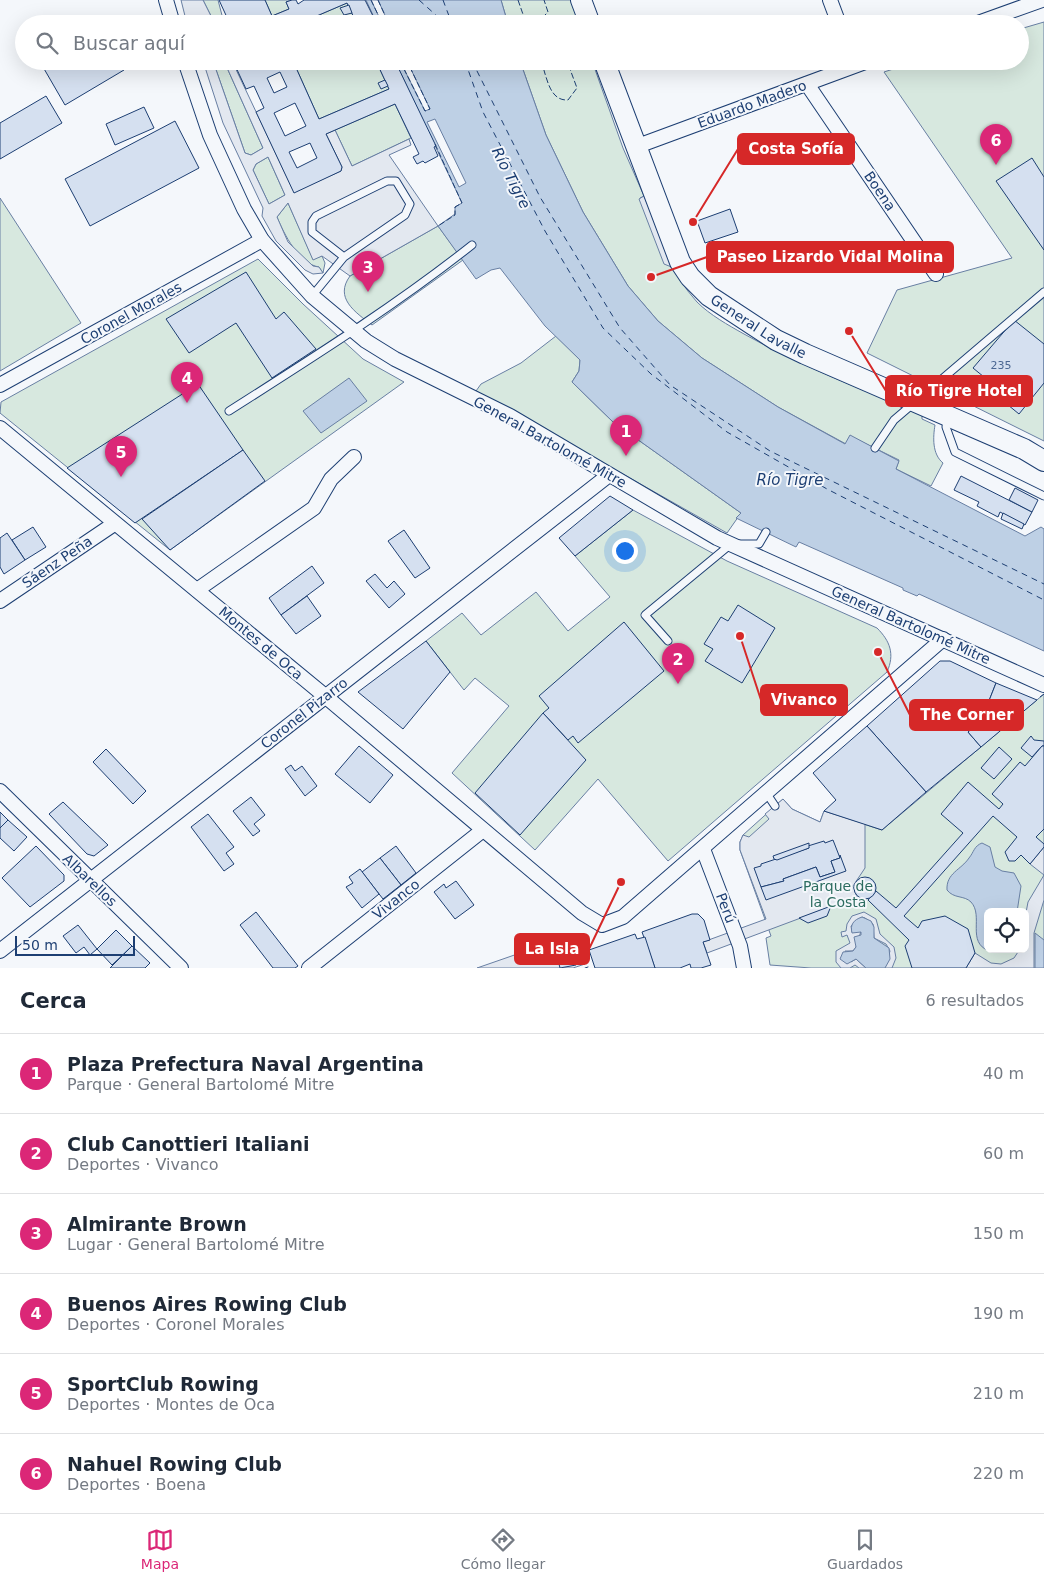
<!DOCTYPE html>
<html lang="es">
<head>
<meta charset="utf-8">
<style>
	:root { --surface:#fff; --page:#f2f2f3; --text:#1f2937; --muted:#747a83; --line:#e0e1e3; --accent:#db2777 }
	body { margin:0; font-family:"DejaVu Sans",sans-serif; background:var(--page); color:var(--text) }
	.controls { position:absolute; right:15px; bottom:15px; display:grid; overflow:hidden; border-radius:8px; box-shadow:0 5px 20px #0002 }
	.controls button { width:45px; height:45px; display:grid; place-items:center; padding:0; border:0; border-bottom:1px solid var(--line); background:var(--surface); color:var(--text); font:25px sans-serif }
	.scale { position:absolute; left:15px; bottom:12px; width:120px; box-sizing:border-box; padding-left:5px; border:2px solid #1d3f73; border-top:0; font-size:14px; line-height:18px; white-space:nowrap; color:#1d3f73; -webkit-text-stroke:4px #f4f7fb; paint-order:stroke }
	.you { position:absolute; left:624px; top:550px; width:18px; height:18px; margin:-12px; border:4px solid #fff; border-radius:50%; background:#1a73e8; box-shadow:0 0 0 8px #1a73e833 }
	.badge { display:grid; place-items:center; width:32px; height:32px; border-radius:50%; background:var(--accent); color:#fff; font-size:16px; font-weight:700 }
	.pin { position:absolute; translate:-50% -41px; filter:drop-shadow(0 1px 2px #0008) }
	.pin::after { content:''; position:absolute; top:26px; width:18px; height:15px; background:inherit; clip-path:polygon(0 0,100% 0,50% 100%) }
	.list { margin:0; padding:0; list-style:none }
	h2 { display:flex; justify-content:space-between; align-items:center; height:65px; margin:0; padding:0 20px; font-size:21px }
	h2 small { font-size:16px; font-weight:400; color:var(--muted) }
	.list li { display:grid; grid-template-columns:32px 1fr auto; gap:15px; align-items:center; box-sizing:border-box; height:80px; padding:0 20px; border-top:1px solid var(--line) }
	.list b { display:block; font-size:19px; white-space:nowrap }
	.list p { margin:0; font-size:16px; white-space:nowrap; color:var(--muted) }
	.list em { font-size:16px; font-style:normal; color:var(--muted) }
	.icon { flex:none; width:28px; height:28px; fill:none; stroke:currentColor; stroke-width:2; stroke-linecap:round; stroke-linejoin:round }
	.map { position:relative; flex:none; width:1044px; height:968px; overflow:hidden }
	.search { position:absolute; background:var(--surface); box-shadow:0 5px 20px #0002; left:15px; right:15px; top:15px; height:55px; display:flex; align-items:center; gap:12px; box-sizing:border-box; padding:0 18px; border-radius:28px; color:var(--muted); font-size:19px }
	.sheet { height:545px; background:var(--surface) }
	nav { display:flex; justify-content:space-around; align-items:center; box-sizing:border-box; height:70px; border-top:1px solid var(--line); background:var(--surface); font-size:14px; color:var(--muted) }
	nav a { display:grid; justify-items:center; gap:2px }
	nav .on { color:var(--accent) }
	.map>svg:first-child { display:block }
	.green { fill:#d7e8df; stroke:#687fa3; fill-rule:evenodd }
	.parking { fill:#e3e8f0; stroke:#687fa3; fill-rule:evenodd }
	.water { fill:#bed0e5; stroke:#687fa3 }
	.pier { fill:#f4f7fb; stroke:#687fa3 }
	.lines { fill:none; stroke-linecap:round; stroke-linejoin:round }
	.ferry { stroke:#1d3f73; stroke-width:1; stroke-dasharray:6 5; stroke-linecap:butt }
	.building { fill:#d5e0f0; stroke:#1d3f73; fill-rule:evenodd }
	.lane-casing { stroke:#1d3f73; stroke-width:9 }
	.street-casing { stroke:#1d3f73; stroke-width:16 }
	.secondary-casing { stroke:#1d3f73; stroke-width:22 }
	.lane { stroke:#f4f7fb; stroke-width:7 }
	.street { stroke:#f4f7fb; stroke-width:14 }
	.secondary { stroke:#f4f7fb; stroke-width:20 }
	.tram { stroke:#1d3f73; stroke-width:1 }
	.fence { stroke:#1d3f73; stroke-width:1; stroke-dasharray:6 2.5; stroke-linecap:butt }
	.labels { text-anchor:middle; dominant-baseline:central; stroke-width:4; stroke-linejoin:round; paint-order:stroke }
	.number-label { font-size:11px; fill:#4b6792 }
	.street-label { font-size:14px; fill:#1d3f73; stroke:#f4f7fb }
	.park-label { font-size:14px; fill:#2c6c60; stroke:#f4f7fb }
	.water-label { font-size:15px; font-style:italic; fill:#1d3f73; stroke:#f4f7fb }
	.leader { fill:none; stroke:#d62828; stroke-width:2 }
	.callout-dot { fill:#d62828; stroke:#f4f7fb; stroke-width:2 }
	.callout { fill:#d62828; stroke:#d62828; stroke-width:2 }
	.callout-label { font-size:15px; text-anchor:middle; font-weight:bold; fill:#fff }
</style>
</head>
<body>
<div class="map">
<svg width="1044" height="968" viewBox="0 0 1044 968">
	<rect width="100%" height="100%" fill="#f4f7fb"/>
	<g class="green">
		<polygon points="203,0 218,0 224,23 214,22"/>
		<polygon points="265,0 292,0 286,2 289,9 272,16"/>
		<polygon points="501,0 571,0 579,24 508,24"/>
		<polygon points="347,3 357,24 298,24"/>
		<polygon points="1044,22 1044,441 867,353 897,290 1012,258 884,72 918,61 1020,61 1020,29"/>
		<polygon points="213,61 224,61 263,148 251,155 245,153"/>
		<polygon points="293,61 376,61 389,89 319,119"/>
		<path d="M520,61H592L623,148L644,196L640,198C656,232 671,274 697,302C710,315 728,325 744,334C801,366 861,389 922,414V419L935,425C933,437 932,454 943,463L931,486L896,469L899,460L850,436L846,444L778,407L702,358L658,321L628,286L583,212L546,135Z"/>
		<polygon points="395,104 411,138 352,166 335,130"/>
		<polygon points="268,157 285,195 269,204 253,170 256,164"/>
		<polygon points="0,198 81,323 0,371"/>
		<path d="M288,203L313,259L322,256L325,263L323,273L319,267C299,264 284,234 277,217Z"/>
		<path d="M438,226L463,260L372,325C355,312 334,298 350,276Z"/>
		<polygon points="258,259 303,304 363,359 404,382 170,550 0,413 1,402"/>
		<polygon points="556,336 580,360 579,371 572,382 613,422 741,513 727,533 476,391 481,384 521,363"/>
		<path d="M633,510L727,561L877,628C890,641 895,654 887,672L668,861L598,779L535,850L452,773L509,706L475,678L464,690L426,641L462,613L481,635L536,592L568,631L610,597L575,556Z"/>
		<path d="M1044,694V968H811L770,965L766,938L771,936L740,850V842L743,835L783,799L792,809L820,822L824,811L882,830ZM988,912H1025V949H988Z"/>
	</g>
	<g class="parking">
		<polygon points="181,0 203,0 214,22 217,24 192,24 190,18 185,16"/>
		<path d="M203,61H213L245,153L251,155L263,148L224,61H232L294,192L341,171L342,167L326,134L335,130L352,166L409,139L411,145L389,155L438,226L350,276L322,256L313,260L288,203L277,217L288,242L313,266L319,267L323,273L313,274L305,270L276,241L262,216L263,208L223,123ZM268,157L285,195L269,204L253,170L256,164Z"/>
		<polygon points="644,196 674,268 664,264 639,199"/>
		<polygon points="783,799 792,809 820,822 824,811 865,824 865,868 853,886 857,897 707,953 703,942 766,919 740,850 740,842 743,835 749,837 769,819 765,814"/>
		<polygon points="1044,847 1044,900 1034,933 1034,968 966,968 975,953 991,963 1001,964 1014,958 1020,949 1025,949 1025,918 1028,902 1044,875 1030,864"/>
		<polygon points="864,912 876,919 880,934 894,947 896,958 892,968 885,968 890,951 886,944 874,938 873,924 865,918 862,917 851,926 852,932 861,931 856,947 853,951 845,951 851,962 856,959 866,968 859,968 855,965 850,968 841,968 836,962 836,951 850,943 847,935 842,937 841,932 846,931 847,924 852,916"/>
		<polygon points="575,934 585,964 573,968 477,968"/>
	</g>
	<g class="water">
		<polygon points="366,0 501,0 508,24 377,24"/>
		<polygon points="395,61 520,61 546,135 583,212 628,286 658,321 702,358 778,407 845,444 850,435 899,461 896,469 1025,536 1041,527 1044,529 1044,651 919,594 917,596 903,590 903,588 799,542 796,547 736,518 741,513 613,422 572,382 579,371 580,360 545,326 500,268 491,270 476,279 438,226 455,214 455,207 462,203"/>
		<polygon points="349,378 367,401 321,433 303,411"/>
		<path d="M982,843L990,847L995,867L1002,871L1014,873L1021,886L1017,912H988V949H1004C1000,952 995,953 989,951C966,942 984,916 971,902C964,895 954,899 947,890C946,873 961,870 969,858C974,852 974,846 982,843Z"/>
		<path d="M862,917L871,921L874,927V938L889,948L890,959L885,968H866L856,959L847,964L840,959L843,952L853,951L856,947L854,937L861,935V932L852,933C850,925 853,920 862,917Z"/>
		<polygon points="1035,933 1044,940 1044,968 1035,968"/>
	</g>
	<g class="pier">
		<polygon points="371,0 378,0 389,24 381,24 382,23"/>
		<polygon points="400,61 407,61 430,109 425,111"/>
		<polygon points="435,119 466,183 459,187 427,122"/>
	</g>
	<g class="lines">
		<g class="ferry">
			<polyline points="419,0 446,24"/>
			<polyline points="443,0 452,24"/>
			<polyline points="465,61 483,112 545,231 603,328 651,374 727,432 827,489 1044,600"/>
			<polyline points="472,61 540,197 620,328 670,385 770,451 1044,584"/>
		</g>
	</g>
	<g class="building">
		<polygon points="219,0 265,0 272,16 289,9 286,2 292,0 296,0 298,4 304,0 365,0 377,24 357,24 347,3 298,24 230,24"/>
		<polygon points="349,5 352,13 344,15 340,8"/>
		<polygon points="53,61 119,61 124,70 65,105 43,67"/>
		<path d="M233,61H293L319,119L389,89L376,61H395L436,146L434,147L438,156L425,163L423,161L417,164L413,157L419,154L395,104L326,134L342,167L341,171L294,193L256,112L264,108L254,86L246,89ZM280,72L287,87L274,93L267,78ZM295,103L306,126L285,136L274,113ZM310,143L317,158L297,168L289,152Z"/>
		<polygon points="385,80 388,86 381,89 378,83"/>
		<polygon points="46,96 62,123 0,159 0,123"/>
		<polygon points="144,107 154,128 115,145 106,124"/>
		<polygon points="175,121 199,168 90,226 65,179"/>
		<polygon points="1032,158 1044,177 1044,250 996,181"/>
		<polygon points="730,209 738,232 705,243 697,221"/>
		<polygon points="246,272 276,319 284,312 316,349 272,378 236,323 189,353 166,319"/>
		<polygon points="1014,320 1044,344 1044,383 1019,414 980,382 984,377 973,368"/>
		<polygon points="198,384 243,450 135,523 67,468"/>
		<polygon points="243,450 265,481 170,550 142,519"/>
		<polygon points="961,476 1032,512 1025,525 1000,512 998,517 977,506 979,502 954,490"/>
		<polygon points="1015,488 1038,500 1032,512 1009,500"/>
		<polygon points="610,496 633,510 575,556 559,538"/>
		<polygon points="1003,513 1024,524 1022,529 1001,519"/>
		<polygon points="33,527 46,547 25,560 12,540"/>
		<polygon points="404,530 430,568 415,578 388,541"/>
		<polygon points="7,533 25,560 4,574 0,567 0,538"/>
		<polygon points="312,566 324,583 281,615 269,598"/>
		<polygon points="375,574 387,588 394,581 405,594 389,608 366,581"/>
		<polygon points="307,596 321,616 296,634 281,615"/>
		<polygon points="738,605 775,628 742,683 705,661 713,649 704,644 721,617 728,621"/>
		<polygon points="624,622 664,671 578,743 573,736 568,740 543,713 549,708 539,696"/>
		<polygon points="426,641 450,672 403,729 358,692"/>
		<polygon points="940,661 950,661 996,683 981,721 968,732 981,747 926,792 867,726"/>
		<polygon points="996,683 1037,700 981,747 968,732 981,721"/>
		<polygon points="543,713 586,760 520,835 475,793"/>
		<polygon points="867,726 926,792 882,830 824,811 836,800 813,773"/>
		<polygon points="1031,736 1034,740 1044,741 1044,746 1042,746 1032,757 1021,748"/>
		<polygon points="359,746 393,775 370,803 335,774"/>
		<polygon points="1042,746 1044,746 1044,829 1036,837 1044,844 1044,847 1030,864 1021,855 1015,861 1009,861 1005,852 1017,837 993,816 904,916 918,928 922,921 945,916 968,929 975,953 966,968 912,968 905,946 909,940 868,900 876,891 896,908 963,833 941,814 968,782 999,809 1003,804 992,794 1020,762 1025,766"/>
		<polygon points="999,747 1012,759 994,779 981,768"/>
		<polygon points="106,749 146,791 133,804 93,762"/>
		<polygon points="291,765 295,771 302,766 317,786 305,796 285,769"/>
		<polygon points="251,797 265,815 254,824 260,831 253,836 233,811"/>
		<polygon points="63,802 108,845 94,856 87,854 49,814"/>
		<polygon points="0,812 8,820 0,828"/>
		<polygon points="208,814 234,847 226,853 234,864 224,871 191,827"/>
		<polygon points="8,820 27,837 14,851 0,838 0,828"/>
		<polygon points="833,840 840,858 831,861 835,872 820,877 816,867 783,879 784,881 761,887 754,868 761,866 761,864 809,848 808,846 824,841 825,843"/>
		<polygon points="809,843 809,848 777,860 774,859 773,856"/>
		<polygon points="36,846 64,875 64,881 30,907 2,878"/>
		<polygon points="396,846 416,873 401,885 380,858"/>
		<polygon points="840,855 846,871 766,900 761,887 784,881 783,879 816,867 820,877 835,872 831,861 840,858"/>
		<polygon points="380,858 401,885 383,899 362,872"/>
		<polygon points="360,869 379,894 362,908 346,887 353,883 349,877"/>
		<circle cx="865" cy="888" r="11"/>
		<polygon points="456,881 474,905 455,919 434,892 444,884 446,888"/>
		<polygon points="831,906 827,916 808,923 799,918"/>
		<polygon points="256,912 298,966 295,968 273,968 240,925"/>
		<polygon points="692,914 698,914 704,920 710,940 703,942 711,965 701,968 691,968 690,964 680,968 655,968 642,932"/>
		<polygon points="78,925 97,949 90,955 84,947 76,953 63,936"/>
		<polygon points="116,930 132,946 112,965 97,949"/>
		<polygon points="635,934 637,939 645,937 655,968 595,968 589,950"/>
		<polygon points="132,946 150,963 145,968 110,968"/>
		<polygon points="574,959 576,965 560,968 559,964"/>
	</g>
	<g class="lines">
		<g class="lane-casing">
			<g id="lane">
				<polyline points="312,296 344,257 405,215 410,204 396,181 387,181 316,216 312,222 312,232 344,257"/>
				<path d="M229,411C312,358 395,306 472,245"/>
				<polyline points="947,418 946,427 955,452 1044,496"/>
				<polyline points="875,448 894,420 1044,292"/>
				<polyline points="668,641 645,615 731,544 759,544 766,532"/>
				<polyline points="767,794 775,806"/>
			</g>
		</g>
		<g class="street-casing">
			<g id="street">
				<polyline points="166,0 173,24"/>
				<polyline points="830,0 839,24"/>
				<polyline points="975,24 1042,0"/>
				<polyline points="185,61 210,135 244,209 262,240 312,296 366,341 395,359 510,416 717,538 1044,685"/>
				<polyline points="807,84 936,274"/>
				<polyline points="635,147 868,61"/>
				<polyline points="0,385 262,240"/>
				<polyline points="0,428 325,696 582,913 602,925 623,917 943,639"/>
				<polyline points="197,590 314,508 331,479 354,457"/>
				<polyline points="0,601 114,524"/>
				<polyline points="0,791 181,968"/>
				<polyline points="703,849 740,946 744,968"/>
				<polyline points="0,951 609,475"/>
				<polyline points="309,968 483,830"/>
			</g>
		</g>
		<g class="secondary-casing">
			<g id="secondary">
				<polyline points="581,0 590,24"/>
				<path id="s1" d="M604,61L680,262L690,277L709,296L776,340L805,354L1024,449L1044,461"/>
			</g>
		</g>
		<use href="#lane" class="lane"/>
		<use href="#street" class="street"/>
		<use href="#secondary" class="secondary"/>
		<polyline class="tram" points="585,968 588,967"/>
		<g class="fence">
			<polyline points="371,0 382,23"/>
			<polyline points="378,0 389,24"/>
			<polyline points="518,0 525,20 531,22 536,16 541,19 548,12 544,0"/>
			<polyline points="400,61 425,111 430,109 407,61"/>
			<path d="M541,61C547,77 549,101 568,100L577,88L567,61"/>
			<polyline points="435,144 462,203 455,207 455,215 438,226"/>
			<polyline points="1040,697 1044,694"/>
		</g>
	</g>
	<g class="labels">
		<g class="number-label">
			<text x="1001" y="365">235</text>
		</g>
		<g class="street-label">
			<text transform="translate(752 104) rotate(-20)">Eduardo Madero</text>
			<text transform="translate(880 191) rotate(56)">Boena</text>
			<text transform="translate(131 313) rotate(-29)">Coronel Morales</text>
			<text stroke="none"><textPath href="#s1" startOffset="318">General Lavalle</textPath></text>
			<text transform="translate(550 442) rotate(29)">General Bartolomé Mitre</text>
			<text transform="translate(57 562) rotate(-34)">Sáenz Peña</text>
			<text transform="translate(911 625) rotate(24)">General Bartolomé Mitre</text>
			<text transform="translate(261 643) rotate(40)">Montes de Oca</text>
			<text transform="translate(304 713) rotate(-38)">Coronel Pizarro</text>
			<text transform="translate(90 880) rotate(44)">Albarellos</text>
			<text transform="translate(396 899) rotate(-38)">Vivanco</text>
			<text transform="translate(726 908) rotate(69)">Perú</text>
		</g>
		<g class="park-label">
			<text x="838" y="886">Parque de<tspan x="838" dy="16">la Costa</tspan></text>
		</g>
		<g class="water-label">
			<text transform="translate(511 178) rotate(63)">Río Tigre</text>
			<text x="790" y="480">Río Tigre</text>
		</g>
	</g>
	<path class="leader" d="M693 222L738 149M651 277L707 257M849 331L886 391M740 636L761 700M878 652L910 715M621 882L589 949"/>
	<g class="callout-dot">
		<circle cx="693" cy="222" r="5"/>
		<circle cx="651" cy="277" r="5"/>
		<circle cx="849" cy="331" r="5"/>
		<circle cx="740" cy="636" r="5"/>
		<circle cx="878" cy="652" r="5"/>
		<circle cx="621" cy="882" r="5"/>
	</g>
	<g class="callout">
		<rect x="738" y="134" width="116" height="30" rx="5"/>
		<rect x="707" y="242" width="246" height="30" rx="5"/>
		<rect x="886" y="376" width="146" height="30" rx="5"/>
		<rect x="761" y="685" width="86" height="30" rx="5"/>
		<rect x="910" y="700" width="113" height="30" rx="5"/>
		<rect x="515" y="934" width="74" height="30" rx="5"/>
	</g>
	<g class="callout-label">
		<text x="796" y="154">Costa Sofía</text>
		<text x="830" y="262">Paseo Lizardo Vidal Molina</text>
		<text x="959" y="396">Río Tigre Hotel</text>
		<text x="804" y="705">Vivanco</text>
		<text x="967" y="720">The Corner</text>
		<text x="552" y="954">La Isla</text>
	</g>
</svg>
<div class="controls">
<button><svg class="icon" aria-label="locate" viewBox="0 0 24 24"><circle cx="12" cy="12" r="6"/><path d="M12 2v4M12 18v4M2 12h4M18 12h4"/></svg></button>
</div>
<div class="scale">50 m</div>
<div class="you"></div>
<div class="pin badge" style="left:626px;top:456px">1</div>
<div class="pin badge" style="left:678px;top:684px">2</div>
<div class="pin badge" style="left:368px;top:292px">3</div>
<div class="pin badge" style="left:187px;top:403px">4</div>
<div class="pin badge" style="left:121px;top:477px">5</div>
<div class="pin badge" style="left:996px;top:165px">6</div>
<div class="search"><svg class="icon" aria-label="search" viewBox="0 0 24 24"><circle cx="10" cy="10" r="6"/><path d="M15 15l6 6"/></svg>Buscar aquí</div>
</div>
<section class="sheet">
<h2>Cerca<small>6 resultados</small></h2>
<ul class="list">
<li><span class="badge">1</span><div><b>Plaza Prefectura Naval Argentina</b><p>Parque · General Bartolomé Mitre</p></div><em>40 m</em></li>
<li><span class="badge">2</span><div><b>Club Canottieri Italiani</b><p>Deportes · Vivanco</p></div><em>60 m</em></li>
<li><span class="badge">3</span><div><b>Almirante Brown</b><p>Lugar · General Bartolomé Mitre</p></div><em>150 m</em></li>
<li><span class="badge">4</span><div><b>Buenos Aires Rowing Club</b><p>Deportes · Coronel Morales</p></div><em>190 m</em></li>
<li><span class="badge">5</span><div><b>SportClub Rowing</b><p>Deportes · Montes de Oca</p></div><em>210 m</em></li>
<li><span class="badge">6</span><div><b>Nahuel Rowing Club</b><p>Deportes · Boena</p></div><em>220 m</em></li>
</ul>
</section>
<nav>
<a class="on"><svg class="icon" aria-label="map" viewBox="0 0 24 24"><path d="M3 6l6-2 6 2 6-2v14l-6 2-6-2-6 2zM9 4v14M15 6v14"/></svg>Mapa</a>
<a><svg class="icon" aria-label="directions" viewBox="0 0 24 24"><path d="M12 3l9 9-9 9-9-9zM9 14v-3h6M13 9l2 2-2 2"/></svg>Cómo llegar</a>
<a><svg class="icon" aria-label="saved" viewBox="0 0 24 24"><path d="M7 4h10v16l-5-4-5 4z"/></svg>Guardados</a>
</nav>
</body>
</html>
